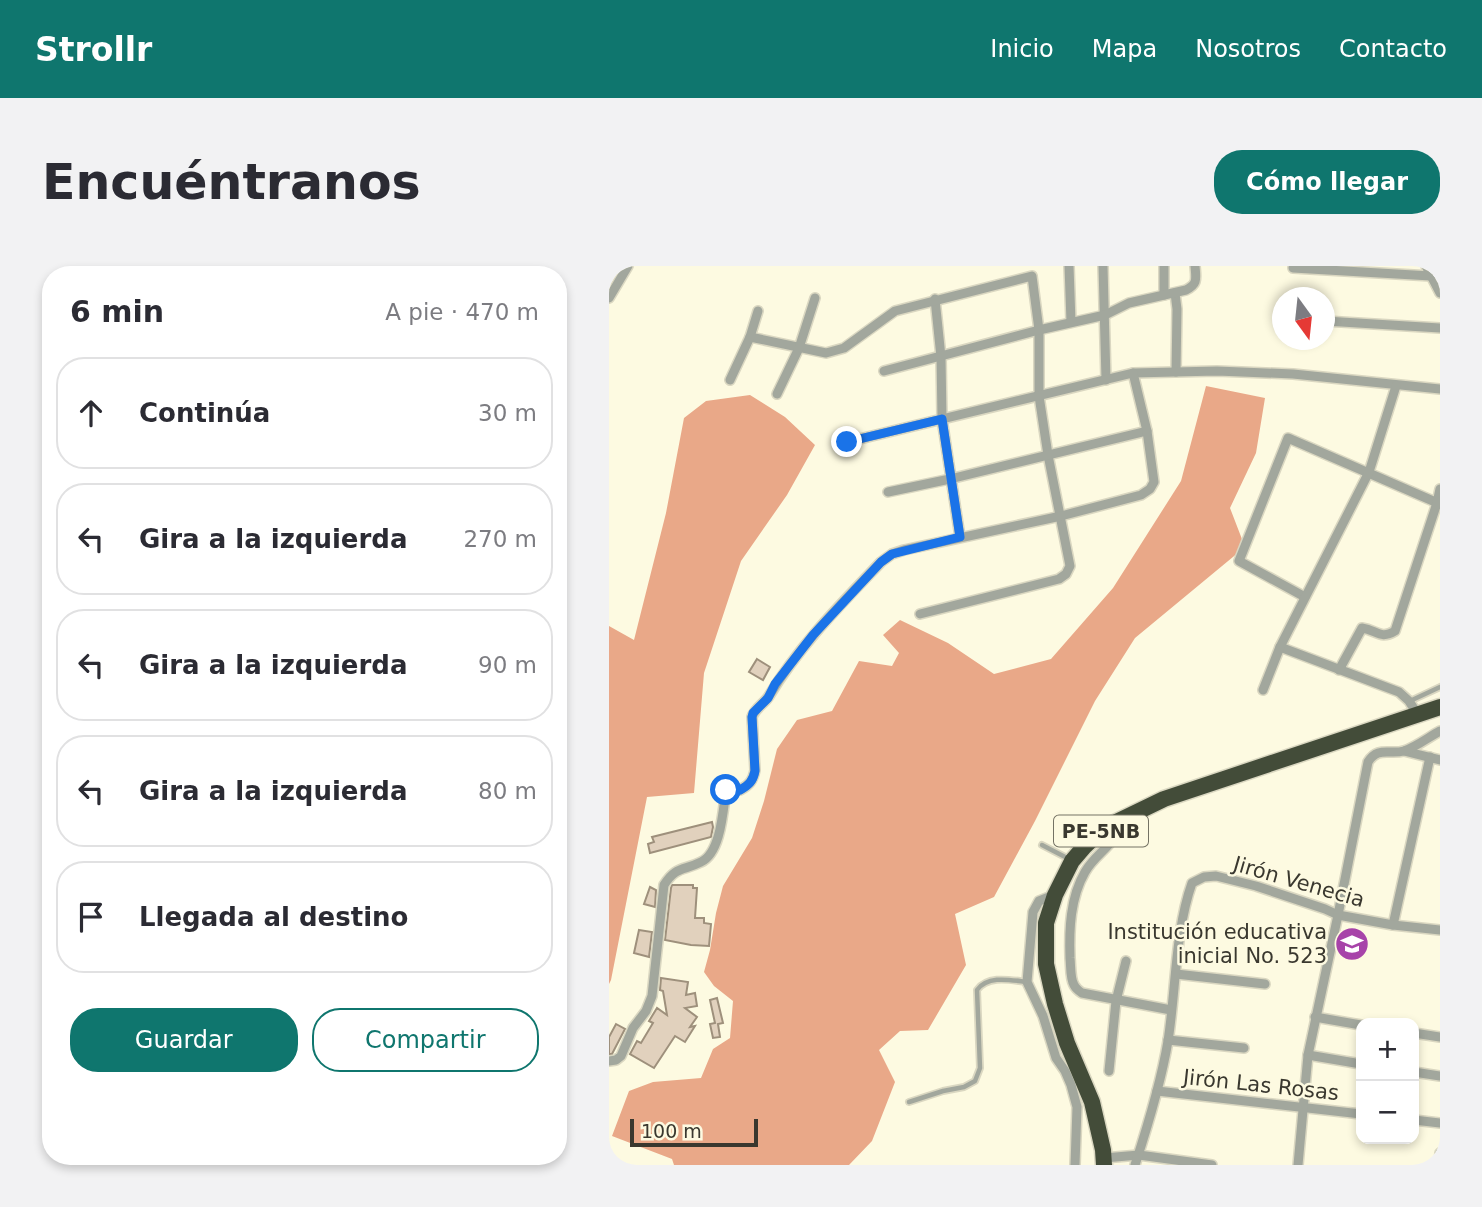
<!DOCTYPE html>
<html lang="es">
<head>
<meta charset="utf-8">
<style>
	:root { --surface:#fff; --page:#f2f2f3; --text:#2b2b33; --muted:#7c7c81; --line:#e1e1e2; --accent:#0f766e }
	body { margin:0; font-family:"DejaVu Sans",sans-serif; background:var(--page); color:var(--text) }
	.controls { position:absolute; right:21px; bottom:21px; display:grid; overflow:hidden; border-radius:14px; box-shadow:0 4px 10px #0003 }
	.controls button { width:63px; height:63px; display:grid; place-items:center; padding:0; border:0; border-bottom:2px solid var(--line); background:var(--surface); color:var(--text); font:35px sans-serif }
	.compass { position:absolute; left:663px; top:21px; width:63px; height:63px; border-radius:50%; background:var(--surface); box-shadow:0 4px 10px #0003; rotate:165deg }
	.scale { position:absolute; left:21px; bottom:18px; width:128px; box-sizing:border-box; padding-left:7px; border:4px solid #3a382f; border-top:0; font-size:19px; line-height:24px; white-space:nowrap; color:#3a382f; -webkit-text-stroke:5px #fdfae1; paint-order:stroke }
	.stop { position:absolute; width:21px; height:21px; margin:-16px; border:5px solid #1a73e8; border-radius:50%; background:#fff }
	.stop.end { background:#1a73e8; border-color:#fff; box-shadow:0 2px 7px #0008 }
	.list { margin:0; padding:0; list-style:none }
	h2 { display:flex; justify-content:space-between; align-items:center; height:91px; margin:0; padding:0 28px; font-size:30px }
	h2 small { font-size:23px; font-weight:400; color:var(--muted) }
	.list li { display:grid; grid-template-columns:46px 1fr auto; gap:21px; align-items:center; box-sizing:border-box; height:112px; margin:0 14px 14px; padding:0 14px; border:2px solid var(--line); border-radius:28px }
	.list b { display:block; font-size:26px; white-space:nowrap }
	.list em { font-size:23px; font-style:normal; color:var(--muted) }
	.actions { display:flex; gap:14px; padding:21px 28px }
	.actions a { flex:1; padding:16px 0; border:2px solid var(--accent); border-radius:28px; text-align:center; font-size:24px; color:var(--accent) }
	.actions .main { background:var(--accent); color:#fff }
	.icon { flex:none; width:38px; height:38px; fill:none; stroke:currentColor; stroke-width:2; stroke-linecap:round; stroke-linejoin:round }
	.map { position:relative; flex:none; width:831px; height:899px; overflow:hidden; border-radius:28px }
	header { display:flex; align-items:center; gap:42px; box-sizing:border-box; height:98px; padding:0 35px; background:var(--accent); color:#fff }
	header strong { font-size:33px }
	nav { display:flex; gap:38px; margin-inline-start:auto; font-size:24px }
	.intro { display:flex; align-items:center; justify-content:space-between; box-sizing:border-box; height:168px; padding:0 42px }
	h1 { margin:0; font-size:49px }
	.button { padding:18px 32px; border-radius:28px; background:var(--accent); color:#fff; font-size:24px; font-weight:700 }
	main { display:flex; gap:42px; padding:0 42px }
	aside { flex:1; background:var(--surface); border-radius:28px; box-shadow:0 4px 10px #0003 }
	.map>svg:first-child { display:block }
	.forest { fill:#e9a888 }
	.building { fill:#e1d1bd; stroke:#9e907c; stroke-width:2 }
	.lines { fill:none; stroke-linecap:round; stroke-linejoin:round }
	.lane-casing { stroke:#dad7c1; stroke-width:8 }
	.street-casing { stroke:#dad7c1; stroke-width:12 }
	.highway-casing { stroke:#dad7c1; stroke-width:19 }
	.lane { stroke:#a2a79d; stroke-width:4.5 }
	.street { stroke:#a2a79d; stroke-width:9 }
	.highway { stroke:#434c39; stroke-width:16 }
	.route { stroke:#1a73e8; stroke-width:9 }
	.labels { text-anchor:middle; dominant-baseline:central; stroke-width:5; stroke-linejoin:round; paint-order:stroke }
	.shield { fill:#fdfae1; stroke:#747264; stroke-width:2 }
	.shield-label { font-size:19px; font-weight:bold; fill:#3a382f }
	.street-label { font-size:21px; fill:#3a382f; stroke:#fdfae1 }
	.poi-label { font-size:21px; fill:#3a382f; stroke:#fdfae1; text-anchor:end }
</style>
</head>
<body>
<header>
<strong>Strollr</strong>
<nav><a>Inicio</a><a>Mapa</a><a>Nosotros</a><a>Contacto</a></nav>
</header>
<div class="intro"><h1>Encuéntranos</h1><a class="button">Cómo llegar</a></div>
<main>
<aside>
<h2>6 min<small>A pie · 470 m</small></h2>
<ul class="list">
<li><svg class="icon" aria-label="ahead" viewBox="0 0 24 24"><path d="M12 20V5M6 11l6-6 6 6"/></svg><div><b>Continúa</b></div><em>30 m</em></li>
<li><svg class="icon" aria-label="left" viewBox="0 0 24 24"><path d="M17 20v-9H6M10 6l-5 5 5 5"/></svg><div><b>Gira a la izquierda</b></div><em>270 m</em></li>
<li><svg class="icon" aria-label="left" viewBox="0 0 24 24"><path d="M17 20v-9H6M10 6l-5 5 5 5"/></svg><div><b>Gira a la izquierda</b></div><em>90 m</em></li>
<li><svg class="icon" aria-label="left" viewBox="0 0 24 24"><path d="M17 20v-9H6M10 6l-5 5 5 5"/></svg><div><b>Gira a la izquierda</b></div><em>80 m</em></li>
<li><svg class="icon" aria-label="arrive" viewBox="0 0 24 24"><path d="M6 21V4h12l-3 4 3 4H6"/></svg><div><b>Llegada al destino</b></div></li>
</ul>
<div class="actions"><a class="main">Guardar</a><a>Compartir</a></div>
</aside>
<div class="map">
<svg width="831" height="899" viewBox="0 0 831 899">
	<rect width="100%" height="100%" fill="#fdfae1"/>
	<g class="forest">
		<polygon points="597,120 656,132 647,187 621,242 636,281 526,372 486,435 426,555 385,631 346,648 357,699 319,764 291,765 270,784 286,816 263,875 240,899 65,899 63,893 3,870 20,825 44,816 92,812 104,783 121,772 124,735 105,720 95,706 101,684 107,647 114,620 143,572 155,535 168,483 188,454 223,445 250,395 283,400 290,387 274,369 291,354 339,377 385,408 442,393 504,322 572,215"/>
		<polygon points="141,129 176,151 206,179 178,229 132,295 95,407 85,527 38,531 2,714 0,718 0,360 25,374 57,247 75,152 97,135"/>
	</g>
	<g class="building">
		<polygon points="148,393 161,401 154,414 140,406"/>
		<polygon points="103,556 104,561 102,571 41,587 39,578 45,576 43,571"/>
		<polygon points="63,619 84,619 84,622 88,622 86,652 95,652 95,657 102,658 100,680 82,679 56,674 62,622"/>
		<polygon points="41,621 47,624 46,641 35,638"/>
		<polygon points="30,664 43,666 40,691 25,687"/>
		<polygon points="52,712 79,716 77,729 86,727 88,740 76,742 88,751 81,761 86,760 76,776 66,770 45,802 21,788 28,775 32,777 44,757 40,755 48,742 58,749 54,725 51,724"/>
		<polygon points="108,732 114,757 109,758 111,771 104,772 101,758 106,757 101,734"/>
		<polygon points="7,758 16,763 3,788 0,788 0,771"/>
	</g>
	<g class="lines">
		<g class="lane-casing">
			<g id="lane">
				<polyline points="801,435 831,421"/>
				<polyline points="433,579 460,593"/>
				<path d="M300,836L334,825L355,821L366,815L371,802L368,724C379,709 401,714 418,716"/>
			</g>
		</g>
		<g class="street-casing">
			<g id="street">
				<polyline points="460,0 462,56"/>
				<polyline points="494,0 497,114"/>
				<polyline points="817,0 831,27"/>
				<polyline points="684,2 822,10"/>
				<polyline points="566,27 568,43 567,106"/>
				<polyline points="555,29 555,0"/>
				<polyline points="0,32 19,0"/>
				<polyline points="326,33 332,91 333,153 351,271"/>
				<polyline points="673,53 674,53"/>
				<polyline points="716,55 831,62"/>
				<polyline points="141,71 217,87 235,82 286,45 423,10 430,64 430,130 439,189 461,300 457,308 450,313 311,348"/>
				<path d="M275,105L430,64L496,49L520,37L577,24C589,18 587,13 586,0"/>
				<polyline points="121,114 141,71 149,45"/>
				<polyline points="168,128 190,82 206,32"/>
				<polyline points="238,176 524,107 608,105 684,108 831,123"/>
				<polyline points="279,226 341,213 538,165"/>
				<polyline points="696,331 630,295 679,172 831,238"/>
				<polyline points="671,381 790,426 800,435 809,449"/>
				<path d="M730,404L753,362C768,364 771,374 786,365L828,237L831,223"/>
				<polyline points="654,424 671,381 760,206 787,120"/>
				<polyline points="795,485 831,494"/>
				<path d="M512,553C509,579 488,585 476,606C461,632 460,664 461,692C462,701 461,712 465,719C467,723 470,725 473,727L562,744"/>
				<polyline points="445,629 430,635 424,646 418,716 434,750 447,792 456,805 462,819 468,841 466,899"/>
				<polyline points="784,659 821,491"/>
				<polyline points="567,708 656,718"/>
				<polyline points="706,751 752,759"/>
				<polyline points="805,767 831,771"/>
				<polyline points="559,774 635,782"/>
				<polyline points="699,789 752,798"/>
				<path d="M0,795L7,794L12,790L24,762L37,745L43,730L55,619C67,600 74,605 92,596C112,587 114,544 117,524L121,520L131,524C140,519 144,515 146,504L143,451C146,442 155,438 160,430C190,380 232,338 272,296L283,288L295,284L452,250L532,229L541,223L545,216L538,165L524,107"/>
				<polyline points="500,805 507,735 517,695"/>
				<polyline points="805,806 831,810"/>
				<polyline points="548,825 752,848"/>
				<polyline points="805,854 831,857"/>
				<polyline points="495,892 530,889 603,899"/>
				<path d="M526,899C539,859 552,817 559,775C567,724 566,665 583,617L595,611L607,610L647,620L716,643L729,649L784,659L831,664"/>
				<path d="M689,899L699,789L729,649L759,496C769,480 780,489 795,485C807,481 820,471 831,465"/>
				<polyline points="830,899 831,887"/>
			</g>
		</g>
		<g class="highway-casing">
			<polyline id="highway" points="495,899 494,884 483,836 458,777 446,738 437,698 437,657 446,629 463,595 475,581 495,562 555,533 831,441"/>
		</g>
		<use href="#lane" class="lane"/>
		<use href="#street" class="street"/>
		<use href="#highway" class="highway"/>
	</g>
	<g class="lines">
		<path class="route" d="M117,524L121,520L131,524C140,519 144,515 146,505L143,451L144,447L159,432L166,418L204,369L272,296L283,288L351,271L333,153L238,176"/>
	</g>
	<defs>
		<g id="school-disc" transform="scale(1.75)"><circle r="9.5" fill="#a743a9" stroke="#fdfae1"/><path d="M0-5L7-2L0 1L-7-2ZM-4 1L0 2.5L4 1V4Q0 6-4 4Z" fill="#fff"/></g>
	</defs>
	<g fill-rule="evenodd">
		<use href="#school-disc" x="743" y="678"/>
	</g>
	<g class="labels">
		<rect class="shield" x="445" y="549.5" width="94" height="31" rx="5"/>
		<g class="shield-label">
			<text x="492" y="565">PE-5NB</text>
		</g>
		<g class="street-label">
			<text transform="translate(690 616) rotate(16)">Jirón Venecia</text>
			<text transform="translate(652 819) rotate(6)">Jirón Las Rosas</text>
		</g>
		<g class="poi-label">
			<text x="718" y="666">Institución educativa<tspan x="718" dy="24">inicial No. 523</tspan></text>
		</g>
	</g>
</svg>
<div class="controls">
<button>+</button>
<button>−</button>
</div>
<svg class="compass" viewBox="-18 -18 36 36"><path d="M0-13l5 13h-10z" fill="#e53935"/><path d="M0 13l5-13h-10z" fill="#7c7c81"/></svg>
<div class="scale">100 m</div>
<div class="stop" style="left:117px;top:524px"></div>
<div class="stop end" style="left:238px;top:176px"></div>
</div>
</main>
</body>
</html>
